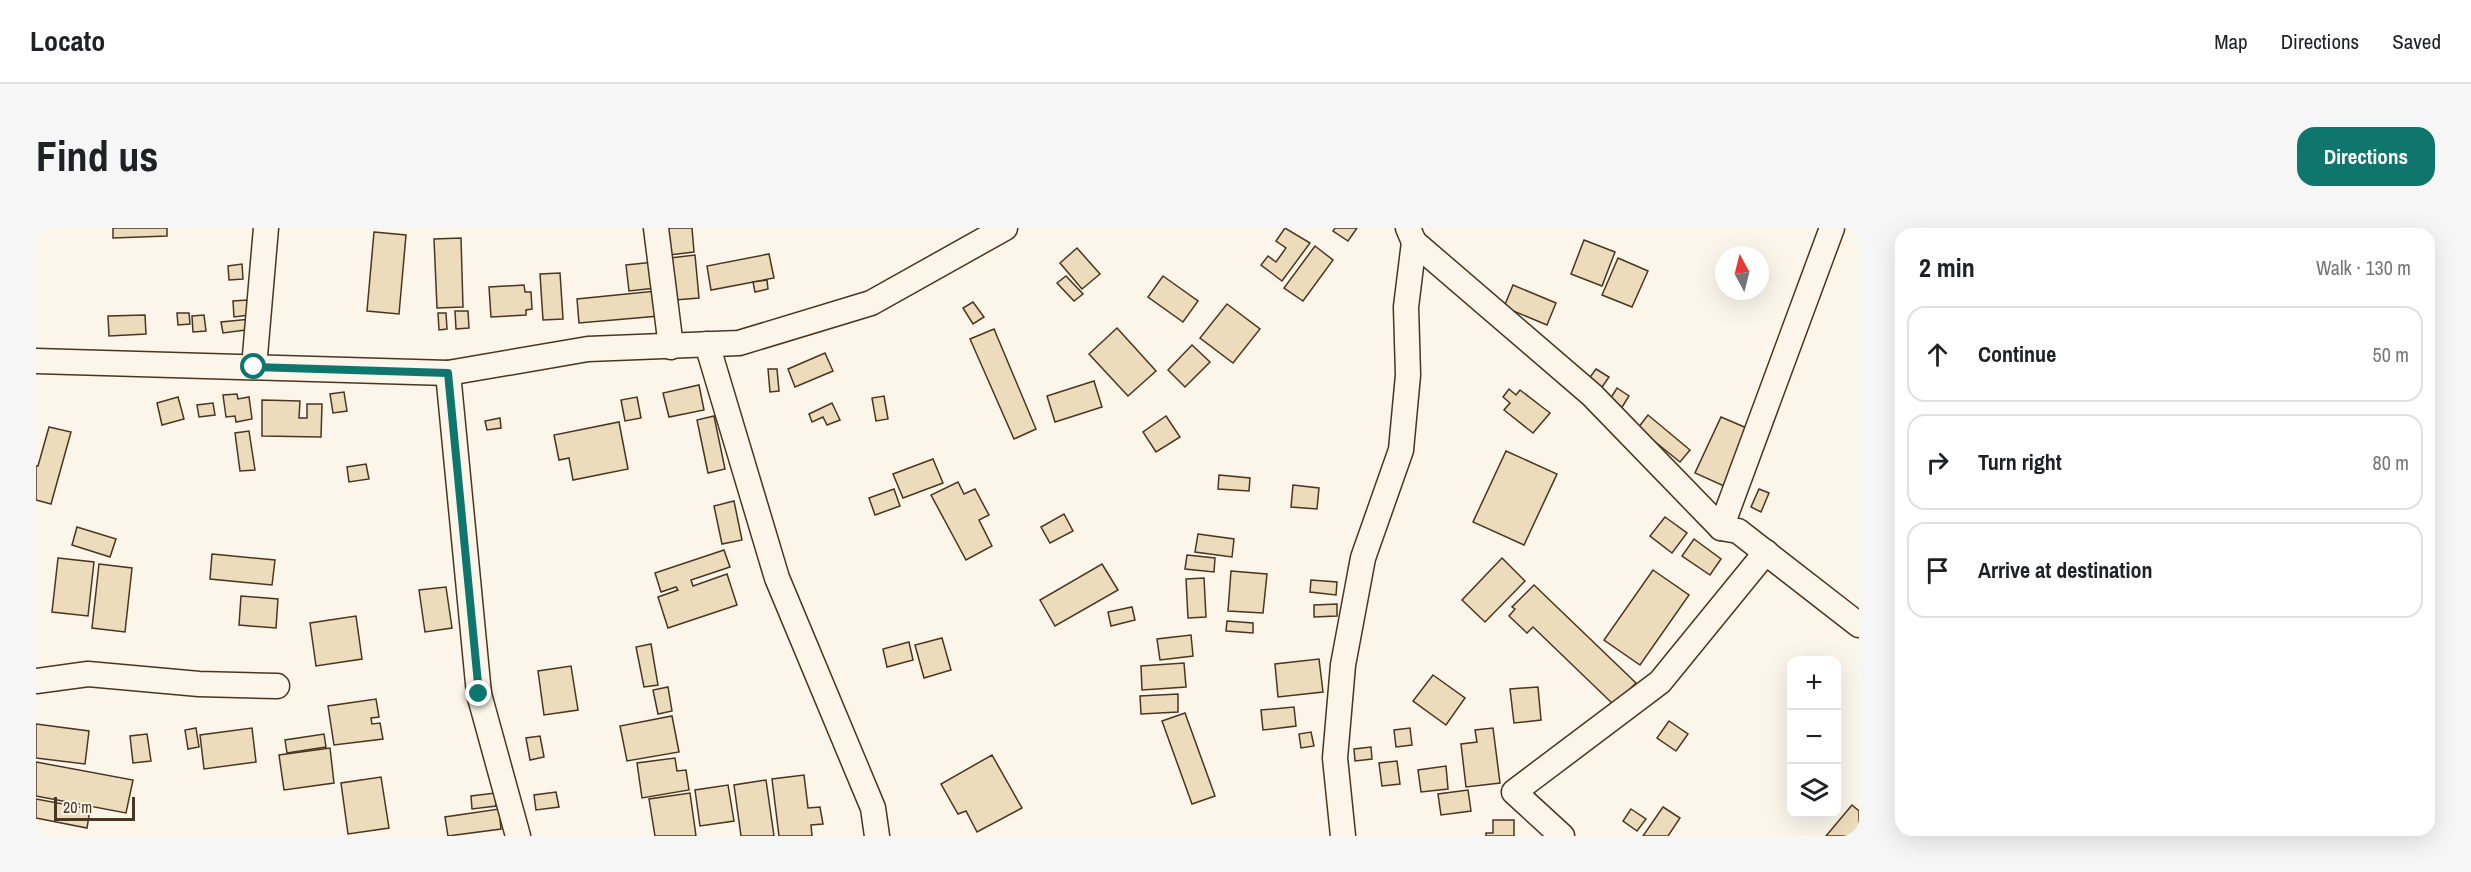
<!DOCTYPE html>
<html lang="en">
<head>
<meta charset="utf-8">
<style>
	:root { --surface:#fff; --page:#f6f6f6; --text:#202124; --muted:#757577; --line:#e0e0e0; --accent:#0f766e }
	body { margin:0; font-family:"Archivo Narrow",sans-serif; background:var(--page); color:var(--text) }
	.controls { position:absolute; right:18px; bottom:18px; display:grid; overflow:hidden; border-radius:12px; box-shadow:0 6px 24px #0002 }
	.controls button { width:54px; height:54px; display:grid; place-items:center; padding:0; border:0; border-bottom:2px solid var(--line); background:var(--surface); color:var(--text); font:30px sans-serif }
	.compass { position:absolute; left:1679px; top:18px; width:54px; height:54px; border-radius:50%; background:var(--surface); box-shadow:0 6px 24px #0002; rotate:353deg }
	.scale { position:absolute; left:18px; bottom:15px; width:81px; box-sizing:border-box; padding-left:6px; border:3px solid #4a3520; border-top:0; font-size:16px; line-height:21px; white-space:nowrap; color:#4a3520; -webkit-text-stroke:4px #fbf6e9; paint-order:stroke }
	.stop { position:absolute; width:18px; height:18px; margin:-14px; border:4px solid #0f766e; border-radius:50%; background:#fff }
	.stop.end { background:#0f766e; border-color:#fff; box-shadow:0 2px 6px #0008 }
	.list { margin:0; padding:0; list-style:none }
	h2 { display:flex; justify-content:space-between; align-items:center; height:78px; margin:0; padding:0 24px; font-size:26px }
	h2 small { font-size:20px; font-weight:400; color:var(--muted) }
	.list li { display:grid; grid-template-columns:39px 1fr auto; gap:18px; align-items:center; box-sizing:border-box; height:96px; margin:0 12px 12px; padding:0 12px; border:2px solid var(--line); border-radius:18px }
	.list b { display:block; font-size:22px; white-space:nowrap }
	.list em { font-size:20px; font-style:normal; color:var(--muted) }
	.icon { flex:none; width:33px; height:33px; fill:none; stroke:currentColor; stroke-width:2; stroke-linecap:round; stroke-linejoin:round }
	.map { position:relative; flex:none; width:1823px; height:608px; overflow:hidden; border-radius:18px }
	header { display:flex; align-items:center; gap:36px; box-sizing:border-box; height:84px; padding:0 30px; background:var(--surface); border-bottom:2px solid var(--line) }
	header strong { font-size:28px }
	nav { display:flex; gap:33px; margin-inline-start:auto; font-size:21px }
	.intro { display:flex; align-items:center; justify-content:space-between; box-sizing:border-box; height:144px; padding:0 36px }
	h1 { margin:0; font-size:42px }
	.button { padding:15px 27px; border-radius:18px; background:var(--accent); color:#fff; font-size:21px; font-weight:700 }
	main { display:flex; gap:36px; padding:0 36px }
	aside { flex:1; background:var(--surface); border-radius:18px; box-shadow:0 6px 24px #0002 }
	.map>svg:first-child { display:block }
	.building { fill:#ecdcbc; stroke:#4a3520; stroke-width:1.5 }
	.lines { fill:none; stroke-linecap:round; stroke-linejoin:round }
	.minor-casing { stroke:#4a3520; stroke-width:27 }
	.minor { stroke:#fbf6e9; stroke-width:24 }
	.route { stroke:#0f766e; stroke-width:8 }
</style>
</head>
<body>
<header>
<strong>Locato</strong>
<nav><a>Map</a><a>Directions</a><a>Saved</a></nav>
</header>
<div class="intro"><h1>Find us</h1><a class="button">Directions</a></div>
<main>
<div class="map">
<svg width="1823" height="608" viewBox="0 0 1823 608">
	<rect width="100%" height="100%" fill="#fbf6e9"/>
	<g class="building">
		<polygon points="77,0 131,0 131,8 77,10"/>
		<polygon points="630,0 656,0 658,24 633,27"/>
		<polygon points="1249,0 1274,15 1246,53 1225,37 1232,28 1240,34 1250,20 1240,13"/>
		<polygon points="1299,0 1321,0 1312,13 1297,3"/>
		<polygon points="338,4 370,7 363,86 331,83"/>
		<polygon points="425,10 427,79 401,80 398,11"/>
		<polygon points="1548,12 1579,24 1566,58 1535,46"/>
		<polygon points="1279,18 1297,32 1267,73 1248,60"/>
		<polygon points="1041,20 1064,46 1046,61 1024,35"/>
		<polygon points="733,26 738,50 675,62 671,38"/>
		<polygon points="659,27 663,70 639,72 634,30"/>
		<polygon points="1582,30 1612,43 1596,79 1566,67"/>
		<polygon points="618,34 620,60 593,63 590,37"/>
		<polygon points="206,36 207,51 193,52 192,38"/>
		<polygon points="524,45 527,91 507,92 504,46"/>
		<polygon points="1030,48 1047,66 1038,73 1021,55"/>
		<polygon points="1127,48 1162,73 1147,94 1112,69"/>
		<polygon points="731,52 732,61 719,64 717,54"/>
		<polygon points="488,57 489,64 495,64 496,81 490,82 490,87 455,89 453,59"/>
		<polygon points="1477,57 1520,75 1511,97 1468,79"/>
		<polygon points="620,63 623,88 543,95 541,71"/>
		<polygon points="211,72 213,87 198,89 197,73"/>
		<polygon points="937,74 948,89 937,96 927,80"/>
		<polygon points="1191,76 1224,101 1197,135 1164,110"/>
		<polygon points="419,83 432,83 433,100 420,101"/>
		<polygon points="141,85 153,85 154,96 142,97"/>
		<polygon points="402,85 410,85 411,101 403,102"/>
		<polygon points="109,87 110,106 73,108 72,88"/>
		<polygon points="168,87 170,103 157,104 156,88"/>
		<polygon points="215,91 217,101 187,105 185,94"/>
		<polygon points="1081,100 1120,143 1092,168 1053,126"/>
		<polygon points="958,101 1000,201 978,211 934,111"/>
		<polygon points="1156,117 1174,134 1149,159 1132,142"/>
		<polygon points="789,125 797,143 759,159 752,141"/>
		<polygon points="732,141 741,141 743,163 734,164"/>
		<polygon points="1560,141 1573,149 1562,165 1549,156"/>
		<polygon points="1058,153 1066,179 1019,194 1011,168"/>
		<polygon points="663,157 668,182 633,189 627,165"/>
		<polygon points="1581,160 1593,168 1583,184 1571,176"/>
		<polygon points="1473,161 1480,167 1484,162 1514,185 1497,205 1468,182 1474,175 1467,169"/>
		<polygon points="308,164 311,183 297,185 294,166"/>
		<polygon points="201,166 202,171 213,169 216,191 200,194 199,188 190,189 187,167"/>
		<polygon points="848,168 852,191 840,193 836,170"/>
		<polygon points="142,169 148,191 126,197 121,175"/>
		<polygon points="601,169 605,190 589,193 585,172"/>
		<polygon points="226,172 264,173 263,190 271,190 271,176 286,176 285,209 226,208"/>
		<polygon points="177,175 179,187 163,189 161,177"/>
		<polygon points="796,175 804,192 791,197 787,189 776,194 773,186"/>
		<polygon points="1612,187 1654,222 1644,234 1602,200"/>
		<polygon points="678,188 689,241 672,245 661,192"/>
		<polygon points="1130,188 1144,209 1120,224 1107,204"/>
		<polygon points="1685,189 1713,201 1688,258 1659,245"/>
		<polygon points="464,190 465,200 451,202 449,193"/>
		<polygon points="583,194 592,241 537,252 533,230 523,232 518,207"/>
		<polygon points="13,199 35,204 15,276 0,272 0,238 2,238"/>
		<polygon points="213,203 219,242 204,243 199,205"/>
		<polygon points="1470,223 1521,246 1488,317 1437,294"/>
		<polygon points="897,231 907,255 867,270 857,246"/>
		<polygon points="330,236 333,251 313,254 311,239"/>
		<polygon points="1183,247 1214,250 1213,263 1182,261"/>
		<polygon points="922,254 928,266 939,261 953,287 943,292 956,318 930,332 895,267"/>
		<polygon points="1257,257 1283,260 1281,281 1255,279"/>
		<polygon points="858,261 864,278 839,287 833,270"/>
		<polygon points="1723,261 1733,265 1725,284 1715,279"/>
		<polygon points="698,273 706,312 686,316 678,278"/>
		<polygon points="1028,286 1037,303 1014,315 1005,299"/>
		<polygon points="1629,289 1651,305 1636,325 1614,308"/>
		<polygon points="41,299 80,311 74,329 36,317"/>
		<polygon points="1162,306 1198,311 1196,329 1159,324"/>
		<polygon points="1658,311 1685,331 1674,347 1646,328"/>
		<polygon points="688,322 694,339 655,352 657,358 691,346 701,377 632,400 622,369 642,362 640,359 625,364 619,345"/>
		<polygon points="176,326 239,332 236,357 174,351"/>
		<polygon points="1151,327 1179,330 1178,344 1149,341"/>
		<polygon points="22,330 58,334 52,388 16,384"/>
		<polygon points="1466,330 1489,353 1449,394 1426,372"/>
		<polygon points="63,336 96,340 89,404 56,400"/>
		<polygon points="1066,336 1082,362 1019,398 1004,372"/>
		<polygon points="1617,342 1653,367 1604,437 1568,412"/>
		<polygon points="1195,343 1231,346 1227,385 1192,383"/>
		<polygon points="1168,350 1170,389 1152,390 1150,351"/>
		<polygon points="1275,352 1301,354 1300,367 1274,364"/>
		<polygon points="1498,357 1600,455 1578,477 1497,399 1491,405 1473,388 1479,381 1476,379"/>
		<polygon points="410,359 416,400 389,404 383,362"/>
		<polygon points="205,368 242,371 240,400 203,397"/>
		<polygon points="1301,376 1301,388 1278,389 1278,377"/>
		<polygon points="1096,379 1099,392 1075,398 1072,384"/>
		<polygon points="320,388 326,431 280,438 274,395"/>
		<polygon points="1191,393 1217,395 1217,405 1190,403"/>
		<polygon points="1155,407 1157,428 1124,432 1121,411"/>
		<polygon points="906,410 915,442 888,450 879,417"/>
		<polygon points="873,414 877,432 851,439 847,421"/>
		<polygon points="615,416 622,457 608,459 600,419"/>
		<polygon points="1283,431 1287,464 1242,469 1239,436"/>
		<polygon points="1148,435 1150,459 1106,462 1105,438"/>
		<polygon points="535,438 542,482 508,487 502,443"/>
		<polygon points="1397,447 1429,470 1410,497 1377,473"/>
		<polygon points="632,459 636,483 622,486 617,462"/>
		<polygon points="1502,459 1505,492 1478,495 1474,461"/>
		<polygon points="1142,466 1142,484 1105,486 1104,468"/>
		<polygon points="340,471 343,489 335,490 336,496 344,495 347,511 298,517 292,478"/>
		<polygon points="1258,479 1260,498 1227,502 1225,482"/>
		<polygon points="1149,485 1179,568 1156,576 1126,493"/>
		<polygon points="636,488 643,524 591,533 584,498"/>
		<polygon points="1633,493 1652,506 1640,523 1621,510"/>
		<polygon points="0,496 53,503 49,536 0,530"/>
		<polygon points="160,500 163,519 152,521 149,502"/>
		<polygon points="216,500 220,534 168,541 164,507"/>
		<polygon points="1374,500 1376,517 1360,519 1358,502"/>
		<polygon points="1457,500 1464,555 1430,559 1425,516 1441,514 1439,502"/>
		<polygon points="1275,504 1278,518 1265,520 1263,506"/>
		<polygon points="111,506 115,533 97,535 94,508"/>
		<polygon points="288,506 290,519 251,525 249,512"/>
		<polygon points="504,508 508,529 494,532 490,510"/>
		<polygon points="1335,519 1336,531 1319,533 1318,521"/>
		<polygon points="294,520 298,555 248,562 243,527"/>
		<polygon points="956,527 986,580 941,604 930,583 922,586 905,556"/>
		<polygon points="639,530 641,543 650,542 653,562 606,570 601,535"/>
		<polygon points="1361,533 1364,556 1346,558 1343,535"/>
		<polygon points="0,534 97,552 90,585 0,568"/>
		<polygon points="1410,538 1412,561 1385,564 1382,542"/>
		<polygon points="768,547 772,580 784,579 787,596 775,597 776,608 743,608 736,551"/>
		<polygon points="345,549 353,600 312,606 305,555"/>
		<polygon points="730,552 738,608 705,608 698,557"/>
		<polygon points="692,557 698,593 664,598 659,562"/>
		<polygon points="1432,562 1435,583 1405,587 1402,566"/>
		<polygon points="520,564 523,579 500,582 498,567"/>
		<polygon points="459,565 460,578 436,581 435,568"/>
		<polygon points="654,565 660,608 619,608 613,571"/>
		<polygon points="0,571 54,581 51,600 0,590"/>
		<polygon points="1816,577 1823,583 1823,605 1821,608 1790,608"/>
		<polygon points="1627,579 1644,590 1632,608 1607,608"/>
		<polygon points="463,581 465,601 412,608 409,589"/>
		<polygon points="1595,581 1610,591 1601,603 1587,593"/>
		<polygon points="1457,592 1478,592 1478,608 1450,608 1450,605 1457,605"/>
	</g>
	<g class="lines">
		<g class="minor-casing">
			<g id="minor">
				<polyline points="620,0 635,119"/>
				<polyline points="1372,0 1378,14 1556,167 1685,300 1702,303 1823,397"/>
				<polyline points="671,116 741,350 837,580 841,608"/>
				<polyline points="0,133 412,145 552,121 703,115 835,75 969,0"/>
				<polyline points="218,139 230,0"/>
				<polyline points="412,145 443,466 482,608"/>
				<polyline points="1685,300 1796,0"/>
				<polyline points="0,453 52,446 163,456 241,458"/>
				<polyline points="1307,608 1299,530 1307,437 1327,330 1365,222 1372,147 1370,79 1378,14"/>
				<polyline points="1526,608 1478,564 1624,454 1730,324"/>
			</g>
		</g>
		<use href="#minor" class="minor"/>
	</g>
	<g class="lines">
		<polyline class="route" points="218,139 412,145 443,466"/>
	</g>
</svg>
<div class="controls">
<button>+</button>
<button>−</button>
<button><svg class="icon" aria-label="layers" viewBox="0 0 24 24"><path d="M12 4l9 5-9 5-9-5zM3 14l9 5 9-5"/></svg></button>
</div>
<svg class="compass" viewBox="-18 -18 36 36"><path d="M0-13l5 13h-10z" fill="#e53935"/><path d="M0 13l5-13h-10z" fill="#757577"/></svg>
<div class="scale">20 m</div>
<div class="stop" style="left:218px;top:139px"></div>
<div class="stop end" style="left:443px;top:466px"></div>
</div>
<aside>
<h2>2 min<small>Walk · 130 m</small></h2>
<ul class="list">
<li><svg class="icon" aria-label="ahead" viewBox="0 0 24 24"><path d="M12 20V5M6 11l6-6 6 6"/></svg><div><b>Continue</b></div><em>50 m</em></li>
<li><svg class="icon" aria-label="right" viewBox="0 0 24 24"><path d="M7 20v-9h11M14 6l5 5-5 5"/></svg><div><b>Turn right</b></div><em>80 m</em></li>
<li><svg class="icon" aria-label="arrive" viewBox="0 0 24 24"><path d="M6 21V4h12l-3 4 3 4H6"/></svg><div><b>Arrive at destination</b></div></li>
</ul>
</aside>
</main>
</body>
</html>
